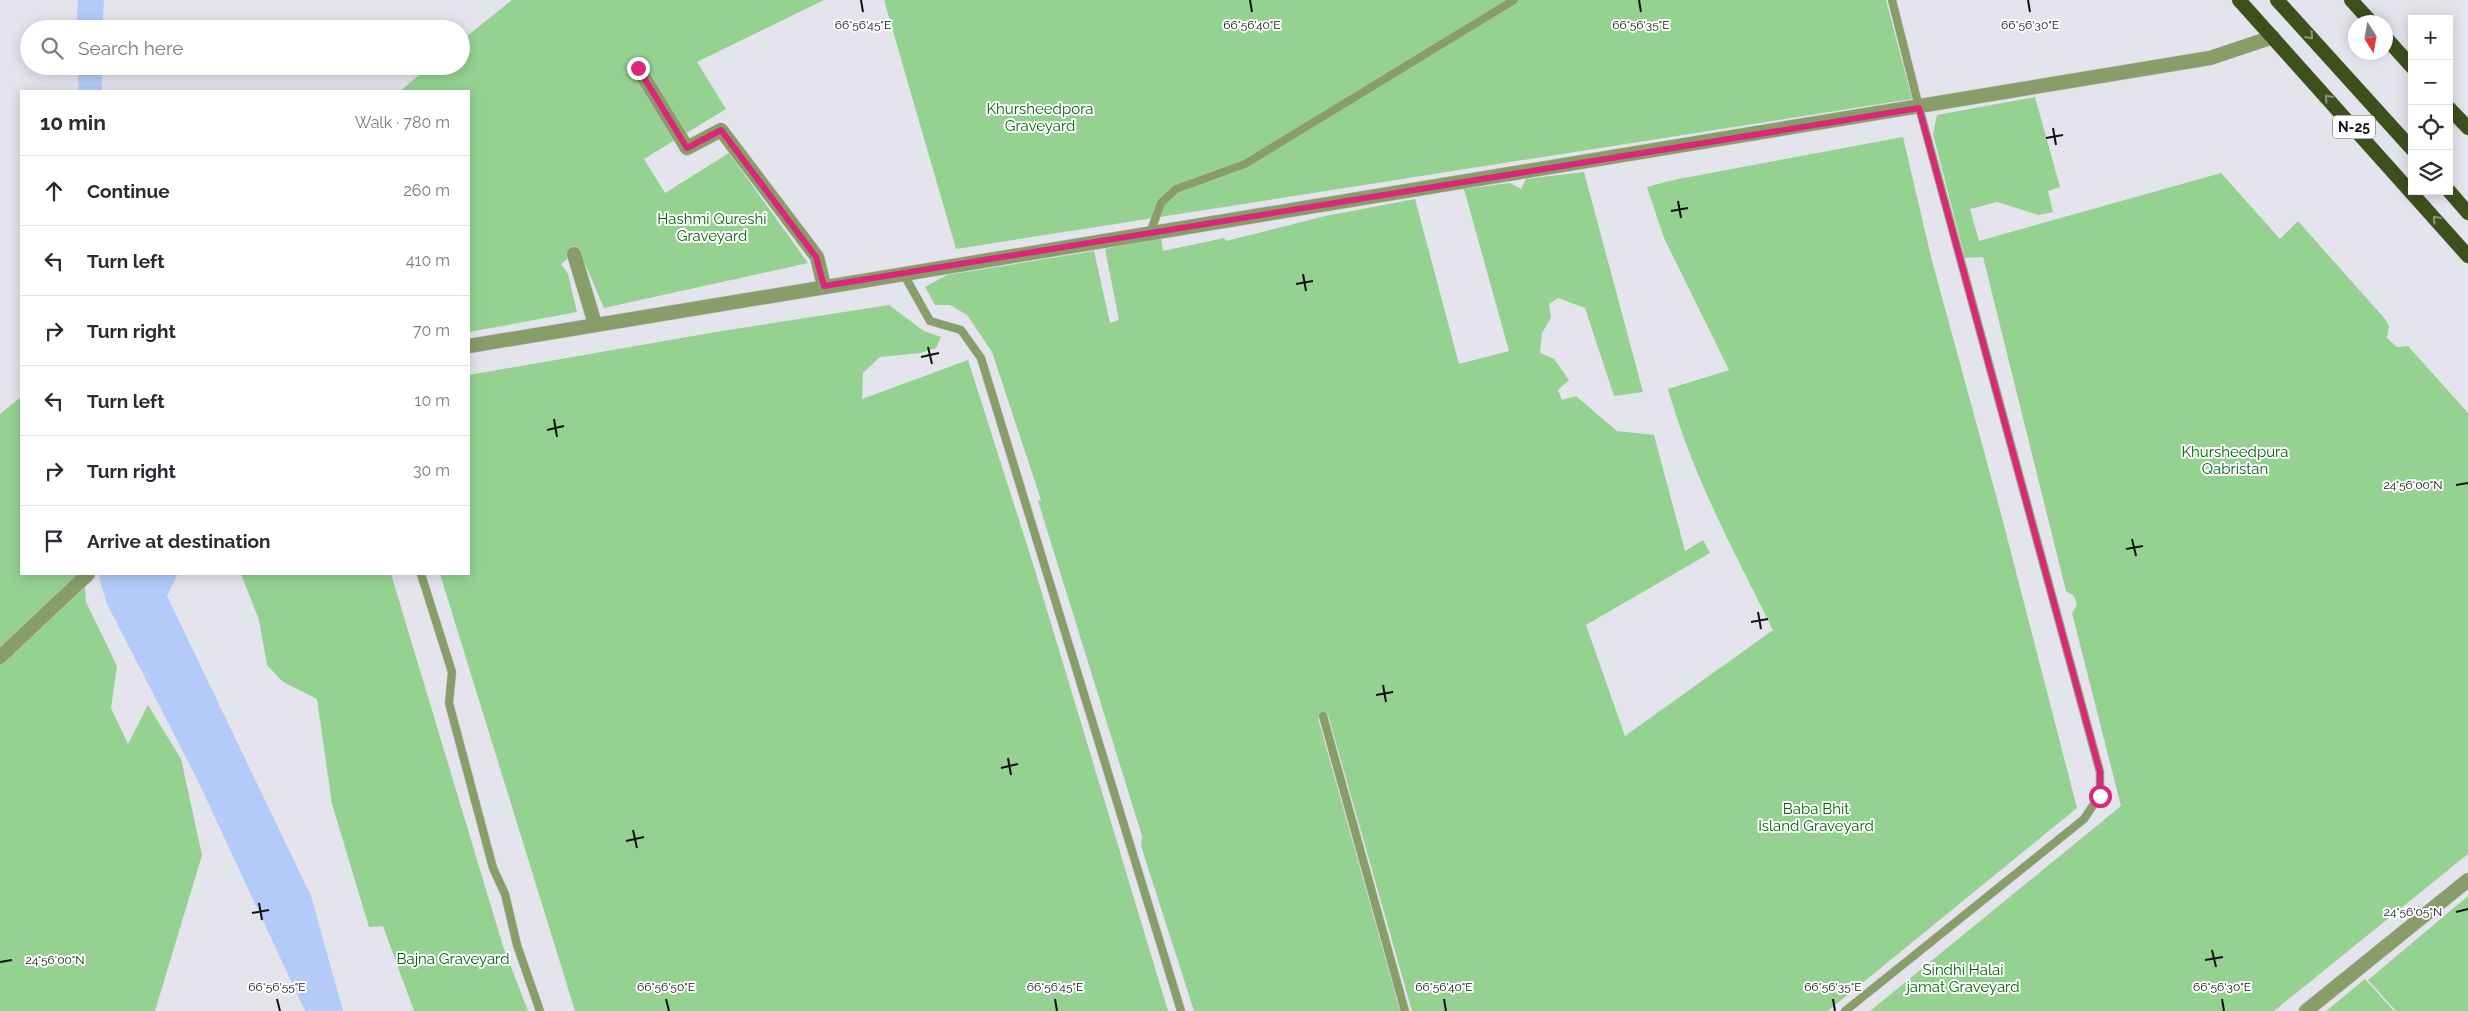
<!DOCTYPE html>
<html lang="en">
<head>
<meta charset="utf-8">
<style>
	:root { --surface:#fff; --page:#f7f7f7; --text:#2b2b33; --muted:#7c7c81; --line:#e1e1e2 }
	body { margin:0; font-family:Raleway,sans-serif; background:var(--page); color:var(--text) }
	.controls { position:absolute; right:15px; top:15px; display:grid; overflow:hidden; border-radius:0px; box-shadow:0 2px 12px #0003 }
	.controls button { width:45px; height:45px; display:grid; place-items:center; padding:0; border:0; border-bottom:1px solid var(--line); background:var(--surface); color:var(--text); font:25px sans-serif }
	.compass { position:absolute; left:2348px; top:15px; width:45px; height:45px; border-radius:50%; background:var(--surface); box-shadow:0 2px 12px #0003; rotate:169deg }
	.stop { position:absolute; width:15px; height:15px; margin:-11px; border:4px solid #db2777; border-radius:50%; background:#fff }
	.stop.end { background:#db2777; border-color:#fff; box-shadow:0 1px 5px #0008 }
	.list { margin:0; padding:0; list-style:none }
	h2 { display:flex; justify-content:space-between; align-items:center; height:65px; margin:0; padding:0 20px; font-size:21px }
	h2 small { font-size:16px; font-weight:400; color:var(--muted) }
	.list li { display:grid; grid-template-columns:32px 1fr auto; gap:15px; align-items:center; box-sizing:border-box; height:70px; padding:0 20px; border-top:1px solid var(--line) }
	.list b { display:block; font-size:19px; white-space:nowrap }
	.list em { font-size:16px; font-style:normal; color:var(--muted) }
	.icon { flex:none; width:28px; height:28px; fill:none; stroke:currentColor; stroke-width:2; stroke-linecap:round; stroke-linejoin:round }
	.map { position:relative; flex:none; width:2468px; height:1011px; overflow:hidden }
	.search { position:absolute; background:var(--surface); box-shadow:0 2px 12px #0003; left:20px; top:20px; width:450px; height:55px; display:flex; align-items:center; gap:12px; box-sizing:border-box; padding:0 18px; border-radius:28px; color:var(--muted); font-size:19px }
	.panel { position:absolute; background:var(--surface); box-shadow:0 2px 12px #0003; left:20px; top:90px; width:450px; height:485px; border-radius:0px }
	.map>svg:first-child { display:block }
	.green { fill:#95d291 }
	.water { fill:#b4cbf9 }
	.lines { fill:none; stroke-linecap:round; stroke-linejoin:round }
	.service-casing { stroke:#c2c2ca; stroke-width:9 }
	.minor-casing { stroke:#c2c2ca; stroke-width:15 }
	.trunk-casing { stroke:#c2c2ca; stroke-width:15 }
	.service { stroke:#879e69; stroke-width:8 }
	.minor { stroke:#879e69; stroke-width:14 }
	.trunk { stroke:#3c501c; stroke-width:14 }
	.oneway { stroke:#8a9677 }
	.route { stroke:#db2777; stroke-width:6 }
	.ticks { fill:none; stroke:#111115; stroke-width:2 }
	.labels { text-anchor:middle; dominant-baseline:central; stroke-width:4; stroke-linejoin:round; paint-order:stroke }
	.shield { fill:#fff; stroke:#58585b; stroke-width:1 }
	.shield-label { font-size:14px; font-weight:bold; fill:#111115 }
	.park-label { font-size:15px; fill:#036408; stroke:#fff }
	.ticks-label { font-size:12px; text-anchor:middle; fill:#111115; stroke:#fff; stroke-width:4; stroke-linejoin:round; paint-order:stroke }
</style>
</head>
<body>
<div class="map">
<svg width="2468" height="1011" viewBox="0 0 2468 1011">
	<rect width="100%" height="100%" fill="#e4e4ed"/>
	<g class="green">
		<polygon points="512,0 824,0 697,62 726,109 644,159 665,193 729,153 808,263 604,308 579,250 561,264 568,274 577,312 469,332 469,91 400,91 430,66 461,66 461,41"/>
		<polygon points="884,0 1886,0 1912,99 956,249"/>
		<polygon points="2035,97 2060,187 2048,191 2053,212 2039,215 1997,202 1970,209 1979,241 2221,173 2280,239 2298,221 2386,320 2389,327 2387,338 2397,347 2408,346 2468,413 2468,854 2274,1011 1870,1011 2121,806 2072,613 2077,605 2074,596 2066,591 1983,257 1965,258 1933,134 1937,115"/>
		<path d="M1903,137L1931,257L2000,510L2077,808L1828,1011H1412L1328,715L1318,718L1400,1011H1194L1141,846L1142,836L1038,501L1041,500L992,352L967,315L950,305H935L925,287L947,275L1094,251L1110,323L1119,320L1105,249L1161,237L1163,251L1224,238L1226,241L1325,216L1415,199L1459,364L1509,351L1464,189L1510,183L1521,189L1526,179L1584,172L1643,392L1614,396L1585,308L1558,298L1549,304L1551,318L1542,333L1540,353L1554,359L1569,380L1558,390L1562,400L1576,396L1617,431L1654,435L1685,551L1703,540L1710,553L1586,625L1625,736L1773,630C1734,552 1692,474 1668,389L1729,370L1664,238L1647,187L1673,180Z"/>
		<polygon points="889,305 924,331 941,337 936,348 920,353 880,357 863,373 862,399 968,360 1034,567 1168,1011 575,1011 440,574 469,574 469,375 716,332"/>
		<polygon points="21,397 21,574 84,574 86,602 117,666 111,708 128,744 148,705 181,759 202,855 155,1011 0,1011 0,414"/>
		<polygon points="241,574 391,574 503,946 528,1011 414,1011 383,926 369,927 332,804 317,699 283,682 267,665 259,620"/>
		<polygon points="2468,896 2468,1011 2396,1011 2368,980"/>
		<polygon points="2365,979 2394,1011 2326,1011"/>
	</g>
	<g class="water">
		<polygon points="78,0 104,0 102,29 76,29"/>
		<polygon points="77,66 102,66 102,91 79,91"/>
		<polygon points="98,574 178,574 167,596 311,896 343,1011 305,1011 197,779 107,604"/>
	</g>
	<g class="lines">
		<g class="service-casing">
			<g id="service">
				<polyline points="1150,233 1161,203 1176,189 1245,164 1514,0"/>
				<polyline points="903,273 930,321 961,330 981,358 1181,1011"/>
				<polyline points="421,574 452,672 449,703 493,868 505,894 517,945 540,1011"/>
				<polyline points="1323,716 1405,1011"/>
				<polyline points="1845,1011 2084,819 2100,795 2100,772 1919,107 1892,0"/>
			</g>
		</g>
		<g class="minor-casing">
			<g id="minor">
				<polyline points="638,68 687,148 721,130 817,257 824,286"/>
				<polyline points="574,254 595,324"/>
				<polyline points="469,346 2210,58 2273,37"/>
				<polyline points="0,657 88,574"/>
				<polyline points="2306,1011 2468,880"/>
			</g>
		</g>
		<g class="trunk-casing">
			<g id="trunk">
				<polyline points="2239,0 2468,256"/>
				<polyline points="2277,0 2412,149"/>
				<polyline points="2351,0 2371,22"/>
				<polyline points="2386,38 2412,67"/>
				<polyline points="2449,108 2468,128"/>
				<polyline points="2449,191 2468,213"/>
			</g>
		</g>
		<use href="#service" class="service"/>
		<use href="#minor" class="minor"/>
		<use href="#trunk" class="trunk"/>
	</g>
	<defs><path id="oneway-chevron" d="M-2-3.5L2.5 0L-2 3.5" fill="none" stroke-width="1.6" stroke-linecap="round" stroke-linejoin="round" transform="scale(1.25)"/></defs>
	<g class="oneway">
		<use href="#oneway-chevron" transform="translate(2310 36) rotate(48)"/>
		<use href="#oneway-chevron" transform="translate(2328 98) rotate(-132)"/>
		<use href="#oneway-chevron" transform="translate(2436 219) rotate(-132)"/>
	</g>
	<g class="lines">
		<polyline class="route" points="638,68 687,148 721,130 816,257 824,286 1919,108 2100,772 2100,796"/>
	</g>
	<path class="ticks" d="M861,0L863,12M1250,0L1252,12M1639,0L1641,12M2028,0L2030,12M2053,128L2056,145M2046,138L2063,135M1678,201L1681,218M1671,211L1688,208M1303,274L1306,291M1296,284L1313,281M928,347L932,364M921,357L939,353M554,419L557,437M547,430L564,426M2456,485L2468,483M2132,539L2136,556M2126,549L2143,546M1758,612L1761,629M1751,622L1768,619M1383,685L1386,702M1376,695L1393,692M1008,758L1011,775M1001,768L1018,764M633,830L637,848M626,841L644,837M259,903L262,920M2456,912L2468,909M252,913L269,910M2212,950L2216,967M2205,960L2223,957M0,962L12,960M277,999L280,1011M666,999L669,1011M1055,999L1057,1011M1444,999L1446,1011M1833,999L1835,1011M2222,999L2224,1011"/>
	<g class="labels">
		<rect class="shield" x="2333" y="115.5" width="42" height="23" rx="4"/>
		<g class="shield-label">
			<text x="2354" y="127">N-25</text>
		</g>
		<g class="park-label">
			<text x="1040" y="109">Khursheedpora<tspan x="1040" dy="17">Graveyard</tspan></text>
			<text x="712" y="219">Hashmi Qureshi<tspan x="712" dy="17">Graveyard</tspan></text>
			<text x="2235" y="452">Khursheedpura<tspan x="2235" dy="17">Qabristan</tspan></text>
			<text x="1816" y="809">Baba Bhit<tspan x="1816" dy="17">Island Graveyard</tspan></text>
			<text x="453" y="959">Bajna Graveyard</text>
			<text x="1963" y="970">Sindhi Halai<tspan x="1963" dy="17">jamat Graveyard</tspan></text>
		</g>
	</g>
	<g class="ticks-label">
		<text x="863" y="29">66°56'45"E</text>
		<text x="1252" y="29">66°56'40"E</text>
		<text x="1641" y="29">66°56'35"E</text>
		<text x="2030" y="29">66°56'30"E</text>
		<text x="2413" y="489">24°56'00"N</text>
		<text x="2413" y="916">24°56'05"N</text>
		<text x="55" y="964">24°56'00"N</text>
		<text x="277" y="991">66°56'55"E</text>
		<text x="666" y="991">66°56'50"E</text>
		<text x="1055" y="991">66°56'45"E</text>
		<text x="1444" y="991">66°56'40"E</text>
		<text x="1833" y="991">66°56'35"E</text>
		<text x="2222" y="991">66°56'30"E</text>
	</g>
</svg>
<div class="controls">
<button>+</button>
<button>−</button>
<button><svg class="icon" aria-label="locate" viewBox="0 0 24 24"><circle cx="12" cy="12" r="6"/><path d="M12 2v4M12 18v4M2 12h4M18 12h4"/></svg></button>
<button><svg class="icon" aria-label="layers" viewBox="0 0 24 24"><path d="M12 4l9 5-9 5-9-5zM3 14l9 5 9-5"/></svg></button>
</div>
<svg class="compass" viewBox="-18 -18 36 36"><path d="M0-13l5 13h-10z" fill="#e53935"/><path d="M0 13l5-13h-10z" fill="#7c7c81"/></svg>
<div class="stop" style="left:2100px;top:796px"></div>
<div class="stop end" style="left:638px;top:68px"></div>
<div class="search"><svg class="icon" aria-label="search" viewBox="0 0 24 24"><circle cx="10" cy="10" r="6"/><path d="M15 15l6 6"/></svg>Search here</div>
<section class="panel">
<h2>10 min<small>Walk · 780 m</small></h2>
<ul class="list">
<li><svg class="icon" aria-label="ahead" viewBox="0 0 24 24"><path d="M12 20V5M6 11l6-6 6 6"/></svg><div><b>Continue</b></div><em>260 m</em></li>
<li><svg class="icon" aria-label="left" viewBox="0 0 24 24"><path d="M17 20v-9H6M10 6l-5 5 5 5"/></svg><div><b>Turn left</b></div><em>410 m</em></li>
<li><svg class="icon" aria-label="right" viewBox="0 0 24 24"><path d="M7 20v-9h11M14 6l5 5-5 5"/></svg><div><b>Turn right</b></div><em>70 m</em></li>
<li><svg class="icon" aria-label="left" viewBox="0 0 24 24"><path d="M17 20v-9H6M10 6l-5 5 5 5"/></svg><div><b>Turn left</b></div><em>10 m</em></li>
<li><svg class="icon" aria-label="right" viewBox="0 0 24 24"><path d="M7 20v-9h11M14 6l5 5-5 5"/></svg><div><b>Turn right</b></div><em>30 m</em></li>
<li><svg class="icon" aria-label="arrive" viewBox="0 0 24 24"><path d="M6 21V4h12l-3 4 3 4H6"/></svg><div><b>Arrive at destination</b></div></li>
</ul>
</section>
</div>
</body>
</html>
